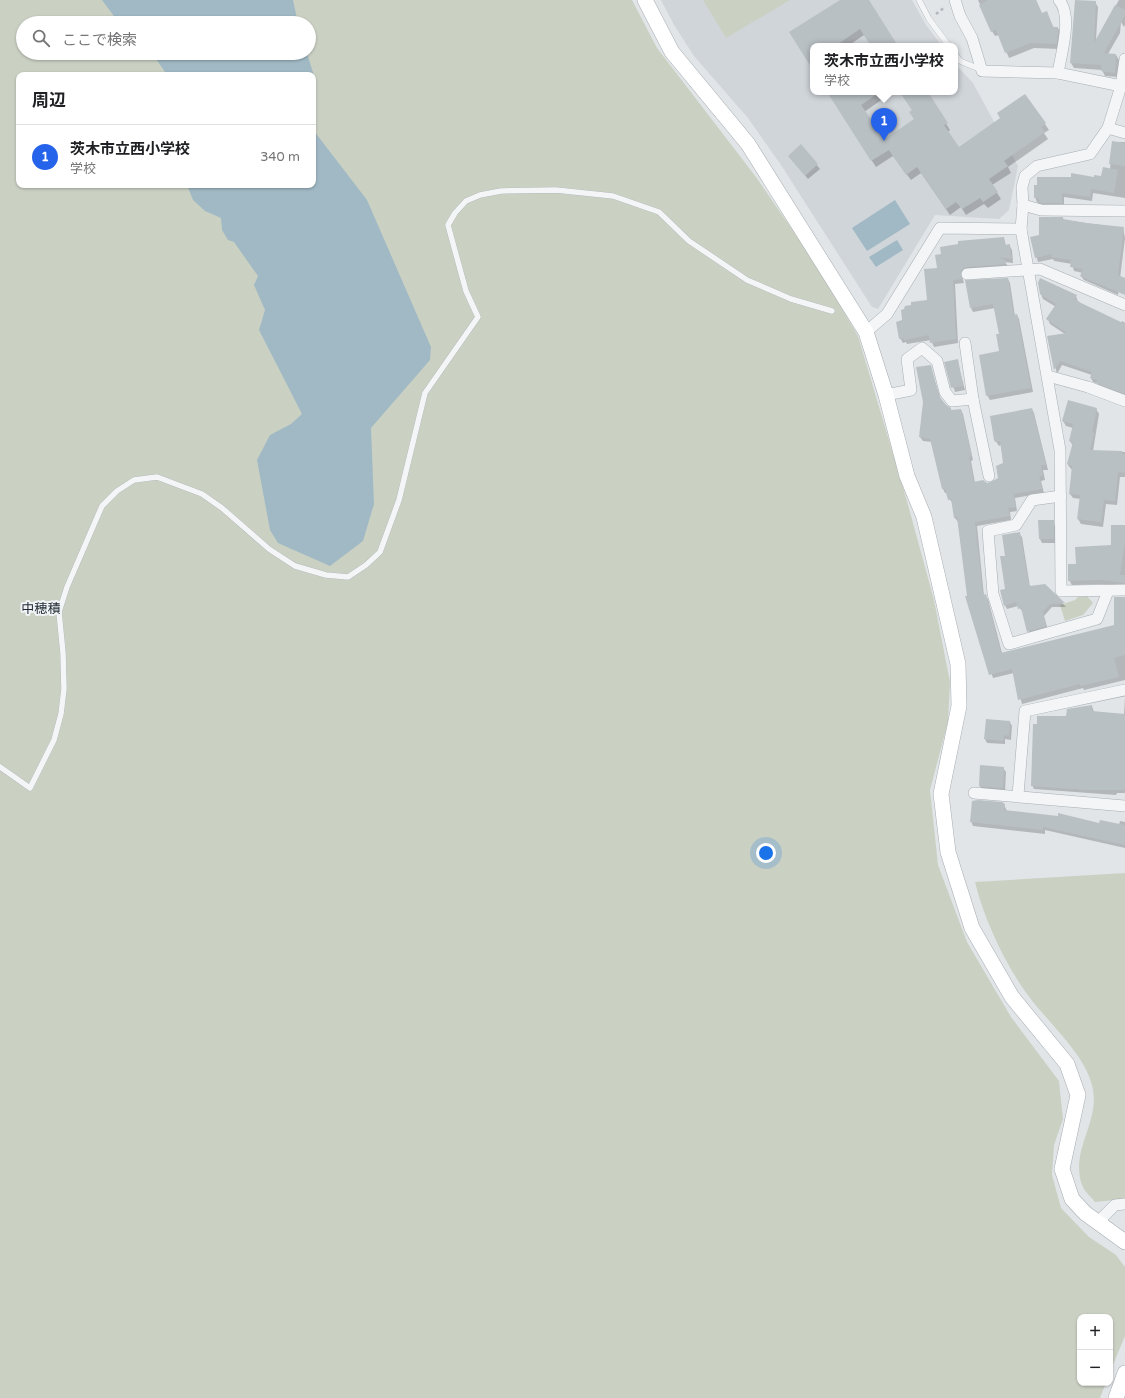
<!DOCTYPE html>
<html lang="ja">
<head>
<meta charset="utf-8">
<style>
	:root { --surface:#fff; --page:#f2f2f2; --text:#202124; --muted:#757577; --line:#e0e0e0; --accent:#2563eb }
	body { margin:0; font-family:"Varela Round","Noto Sans JP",sans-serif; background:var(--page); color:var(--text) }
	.controls { position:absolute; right:12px; bottom:12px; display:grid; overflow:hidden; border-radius:8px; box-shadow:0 1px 3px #0004 }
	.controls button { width:36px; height:36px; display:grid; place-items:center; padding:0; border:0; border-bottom:1px solid var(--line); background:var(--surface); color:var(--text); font:20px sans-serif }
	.you { position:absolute; left:766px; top:853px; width:14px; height:14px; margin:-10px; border:3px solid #fff; border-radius:50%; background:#1a73e8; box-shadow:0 0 0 6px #1a73e833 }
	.badge { display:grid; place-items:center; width:26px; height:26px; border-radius:50%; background:var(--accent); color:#fff; font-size:13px; font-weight:700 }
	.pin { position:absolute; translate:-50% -33px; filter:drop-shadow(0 1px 2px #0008) }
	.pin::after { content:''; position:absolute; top:21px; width:14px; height:12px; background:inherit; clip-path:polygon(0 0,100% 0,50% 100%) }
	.popup { position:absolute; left:810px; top:43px; width:148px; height:52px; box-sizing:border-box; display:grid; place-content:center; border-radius:8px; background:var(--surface); filter:drop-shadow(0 1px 3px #0005); font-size:13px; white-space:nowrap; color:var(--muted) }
	.popup b { font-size:15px; color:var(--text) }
	.popup::after { content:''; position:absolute; left:50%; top:100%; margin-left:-8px; border:8px solid transparent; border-top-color:var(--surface) }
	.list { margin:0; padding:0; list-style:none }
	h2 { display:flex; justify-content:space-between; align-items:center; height:52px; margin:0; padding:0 16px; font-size:17px }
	h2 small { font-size:13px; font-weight:400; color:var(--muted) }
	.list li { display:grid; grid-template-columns:26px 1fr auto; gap:12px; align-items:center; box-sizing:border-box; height:64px; padding:0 16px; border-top:1px solid var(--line) }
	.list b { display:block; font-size:15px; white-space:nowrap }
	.list p { margin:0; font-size:13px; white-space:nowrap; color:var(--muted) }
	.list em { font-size:13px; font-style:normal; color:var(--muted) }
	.icon { flex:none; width:22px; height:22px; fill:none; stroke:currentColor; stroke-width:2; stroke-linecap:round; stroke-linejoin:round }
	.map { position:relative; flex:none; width:1125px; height:1398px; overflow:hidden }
	.search { position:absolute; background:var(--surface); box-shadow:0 1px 3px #0004; left:16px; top:16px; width:300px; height:44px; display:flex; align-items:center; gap:10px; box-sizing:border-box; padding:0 14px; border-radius:22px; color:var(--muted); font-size:15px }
	.panel { position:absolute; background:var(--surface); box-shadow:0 1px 3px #0004; left:16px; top:72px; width:300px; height:116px; border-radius:8px }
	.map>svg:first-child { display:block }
	.built { fill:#d0d5da }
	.green { fill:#cad1c3; fill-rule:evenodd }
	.water { fill:#a0b9c4 }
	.shadow { fill:#0003 }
	.building { fill:#b9c0c4 }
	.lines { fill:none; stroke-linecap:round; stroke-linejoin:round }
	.lane-casing { stroke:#a7adb2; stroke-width:6 }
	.street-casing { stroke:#a7adb2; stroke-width:12 }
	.secondary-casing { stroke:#a7adb2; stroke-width:16 }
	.path { stroke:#b3b8bc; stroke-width:2.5; stroke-dasharray:3 3; stroke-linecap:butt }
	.lane { stroke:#f3f5f7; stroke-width:5.5 }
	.street { stroke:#f3f5f7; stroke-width:11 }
	.secondary { stroke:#fff; stroke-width:15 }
	.labels { text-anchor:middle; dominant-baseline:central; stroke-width:4; stroke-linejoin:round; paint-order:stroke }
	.neighbourhood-label { font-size:13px; fill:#1d272f; stroke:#f1f4f6 }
</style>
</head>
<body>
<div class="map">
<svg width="1125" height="1398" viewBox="0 0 1125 1398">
	<rect width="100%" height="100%" fill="#e1e5e8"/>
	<polygon class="built" points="661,0 912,0 926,25 942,46 813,46 813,92 955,92 955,64 973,83 1018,166 1009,210 999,219 935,215 878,309 872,307 781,165 748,118 694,56 674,25"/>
	<g class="green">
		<path d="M0,0H632L657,48L756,177L814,261L858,336L907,501L934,600L950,682L948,722L930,790L938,865L967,942L1011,1017L1059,1081L1063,1119L1054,1145L1052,1175L1061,1208L1089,1237L1116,1255L1125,1267V1336L1110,1372V1317H1080V1383H1106L1100,1398H0ZM23,23H309V53H23ZM19,75H313V185H19Z"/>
		<polygon points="703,0 790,0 726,38"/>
		<polygon points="1087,596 1093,603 1083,615 1065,621 1060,605 1075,600 1078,597"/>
		<path d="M1125,873V1199L1095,1202C1091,1197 1084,1191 1082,1185C1070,1151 1099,1123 1093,1090C1088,1056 1047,1022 1027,994C1004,962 984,919 975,882Z"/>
	</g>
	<g class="water">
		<polygon points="102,0 293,0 298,23 119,23"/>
		<polygon points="152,53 307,53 314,76 314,131 367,200 431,347 430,360 371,428 374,504 363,541 330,566 278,543 270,530 257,460 270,435 291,424 302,414 259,330 265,310 254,285 258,276 234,242 228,240 222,230 221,218 205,211 193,200 187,185 313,185 313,75 167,75"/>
		<polygon points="895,200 910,224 867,251 852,228"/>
		<polygon points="897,240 903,250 876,267 869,257"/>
	</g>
	<g class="shadow">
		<polygon points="841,0 868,0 897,46 872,46 864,35 848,46 813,46 813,69 794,39"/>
		<polygon points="978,0 1036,0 1042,14 1049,18 1054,28 1058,28 1061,33 1059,49 1034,48 1009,58 999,35 995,36 992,31"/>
		<polygon points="1119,0 1125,0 1125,25 1124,27 1121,22 1120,33 1108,54 1116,55 1119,60 1118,77 1105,76 1102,70 1074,68 1071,63 1095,2 1098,7 1096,40"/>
		<polygon points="828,92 893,92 864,112 884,141 915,120 913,111 900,92 926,92 950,130 948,132 959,148 1045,124 1049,130 1044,133 1048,139 1008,167 1011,173 992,185 1001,199 988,208 984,204 966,215 961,207 950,215 921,173 911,180 893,156 876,167"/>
		<polygon points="1113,142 1125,142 1125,198 1093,193 1092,201 1064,197 1064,207 1042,206 1037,202 1035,197 1102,177 1110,169"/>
		<polygon points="801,146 820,169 808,179 789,156"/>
		<polygon points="1063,218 1064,220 1123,228 1125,238 1118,295 1084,280 1081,276 1083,273 1074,271 1072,264 1054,261 1053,259 1038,262 1031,238 1040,236"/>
		<polygon points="1004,238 1006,246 1009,245 1012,250 1013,263 1005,262 1008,266 962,276 964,283 955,284 958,343 934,347 931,340 907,344 906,342 903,343 900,338 903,321 928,301 938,269"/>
		<polygon points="1008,279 1010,283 1015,316 1017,315 1019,319 1033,392 990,400 987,395 1000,352 1001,334 995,308 973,312 971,308"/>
		<polygon points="1041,294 1076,296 1078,302 1121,323 1122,321 1125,323 1125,397 1100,387 1098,384 1093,382 1091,378 1092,375 1062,365 1057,374 1048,337 1065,334 1050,324 1048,319 1056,307 1043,299"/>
		<polygon points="957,360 965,390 955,392 946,363"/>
		<polygon points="930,366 941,400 952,411 961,410 963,414 973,460 971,461 975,483 987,484 999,478 1004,463 1001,445 999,446 995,440 1032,409 1034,413 1048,470 1043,470 1045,480 1041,481 1044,493 1015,498 1017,511 1010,512 1011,520 977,526 984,596 988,599 1002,653 1115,626 1125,597 1125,680 1084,690 1083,688 1022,704 1014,673 993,678 968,597 958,522 955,518 953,503 949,499 947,493 945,493 943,489 932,442 923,441 920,437"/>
		<polygon points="1096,409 1099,414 1093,451 1125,452 1125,477 1120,477 1117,505 1106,504 1103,527 1081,524 1078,519 1081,499 1073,498 1070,494 1072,470 1068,465 1073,446 1070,441 1073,428 1066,426 1063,421"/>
		<polygon points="1053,521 1055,526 1055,543 1042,543 1040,539"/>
		<polygon points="1125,526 1125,587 1103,584 1072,585 1069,580 1077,565 1112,546"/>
		<polygon points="1019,534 1022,537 1030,587 1045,585 1066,607 1052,607 1044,616 1048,630 1030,635 1023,612 1018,606 1007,609 1005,605 1006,557"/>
		<polygon points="1125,698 1125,793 1117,793 1116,795 1034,789 1032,785 1067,718 1092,706 1094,712 1124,715"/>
		<polygon points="1010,722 1012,726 1011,740 1005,739 1005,744 987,743 985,739"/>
		<polygon points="981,767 1003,768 1006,772 1005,792 982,790 980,786"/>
		<polygon points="1004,805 1007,811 1100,825 1119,825 1120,821 1125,822 1125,848 1045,830 1045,834 973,826 971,821"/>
	</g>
	<g class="building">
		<polygon points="840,0 869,0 898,46 871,46 860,29 835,46 813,46 813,70 789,32"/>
		<polygon points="988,0 1036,0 1042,13 1047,11 1053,27 1058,27 1057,44 1031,43 1005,53 996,30 991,32 979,5"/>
		<polygon points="1075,0 1096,1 1094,43 1115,5 1125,10 1125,15 1104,53 1116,54 1115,73 1101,71 1101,65 1070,63"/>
		<polygon points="827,92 880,92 861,105 885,139 914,119 909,112 912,110 900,92 928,92 948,123 944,125 959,147 1000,118 997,113 1025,94 1046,123 1041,127 1045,132 1004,161 1008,166 989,179 998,192 983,202 980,198 962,209 956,202 946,209 917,167 906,175 889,150 871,161"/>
		<polygon points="1112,141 1125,143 1125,166 1109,164"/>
		<polygon points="801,144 818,164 805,176 788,156"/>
		<polygon points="1103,167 1118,170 1114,193 1091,189 1090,197 1062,193 1062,203 1042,203 1039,202 1039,198 1034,198 1034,185 1037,185 1037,177 1071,177 1071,173 1094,177 1094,175 1101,176"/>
		<polygon points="1039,217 1063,217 1063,219 1086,223 1124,227 1118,275 1125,278 1125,295 1080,276 1083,269 1070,267 1071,260 1051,257 1052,254 1035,258 1030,237 1039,235"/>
		<polygon points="1004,237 1005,245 1010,244 1011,259 999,257 1006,261 1006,264 966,267 961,271 963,279 953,280 956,339 930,343 929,335 904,340 903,338 899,339 896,322 902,320 901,310 904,309 905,306 911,305 911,302 927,300 924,269 937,268 935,255 941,254 940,247 958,244 958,241"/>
		<polygon points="1008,278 1014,315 1017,314 1031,388 986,396 979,355 999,351 996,334 999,334 993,304 970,308 965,280"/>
		<polygon points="1040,278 1077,295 1075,299 1081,303 1125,324 1125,394 1096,383 1097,380 1090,378 1092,372 1060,361 1054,370 1047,336 1067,333 1046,319 1056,304 1040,294 1038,283"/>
		<polygon points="958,359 963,386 951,388 944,362"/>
		<polygon points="931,365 939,396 946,405 951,408 951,410 961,409 972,456 969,457 974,482 983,480 987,483 993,481 998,478 996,466 1003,463 1000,441 995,442 994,440 990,416 1032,408 1043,451 1046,465 1041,466 1043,476 1039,476 1042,489 1014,494 1016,507 1008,508 1010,516 975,522 983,595 986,594 1001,653 1114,625 1114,597 1125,597 1125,655 1114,658 1119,677 1081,686 1080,684 1018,700 1012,669 989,675 965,596 967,596 957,517 954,518 951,499 948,500 945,489 942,489 930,439 919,437 923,402 916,367"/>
		<polygon points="1068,400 1097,408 1092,432 1094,433 1090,450 1122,451 1122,454 1125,454 1125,473 1118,472 1115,501 1104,500 1101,522 1077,519 1080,495 1069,494 1072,466 1067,464 1073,442 1069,441 1073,424 1062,421"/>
		<polygon points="1038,520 1054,520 1054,539 1039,539"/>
		<polygon points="1111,525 1125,525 1125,542 1120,575 1125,575 1125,583 1100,580 1068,581 1068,564 1076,564 1075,547 1111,545"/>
		<polygon points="1020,532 1029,586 1045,584 1065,603 1050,604 1043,612 1046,626 1027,632 1021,608 1018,609 1016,602 1004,606 1000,590 1005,589 1000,556 1005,556 1002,535"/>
		<polygon points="1092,705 1092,711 1125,714 1125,790 1086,790 1031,786 1033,724 1037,724 1037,716 1066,716 1067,709"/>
		<polygon points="986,719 1010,721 1009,736 1004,735 1003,741 984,739"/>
		<polygon points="980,765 1004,767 1003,788 979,786"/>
		<polygon points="978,800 1002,802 1005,804 1004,810 1058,816 1058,813 1099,823 1100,820 1125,825 1125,845 1043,827 1043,830 970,822 972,801"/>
	</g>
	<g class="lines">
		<g class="lane-casing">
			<g id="lane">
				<polyline points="919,0 929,19 949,46"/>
				<polyline points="955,54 960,61 982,70"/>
				<polyline points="0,767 30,788 54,740 61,714 64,689 63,653 59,612 67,587 102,506 117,491 134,480 157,477 202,494 222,508 269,549 295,566 326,575 348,577 366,565 380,552 399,500 425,393 478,317 466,291 448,225 455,213 466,201 480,195 501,191 556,190 613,196 659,212 689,241 747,280 791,299 832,311"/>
			</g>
		</g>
		<g class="street-casing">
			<g id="street">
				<polyline points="955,0 960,16 972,38 982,71 1058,73 1121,86"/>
				<path d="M1058,73C1061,54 1073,16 1059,0"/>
				<polyline points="1108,128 1125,133"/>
				<polyline points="1023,205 1041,210 1125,211"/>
				<polyline points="1021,229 1060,450 1061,591 1125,590"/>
				<polyline points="967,274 1040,269 1125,305"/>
				<polyline points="866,332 887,314 940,228 1021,229 1023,205 1022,187 1025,176 1037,166 1090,154 1108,128 1121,86 1125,59"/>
				<polyline points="965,343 973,399 989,476"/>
				<polyline points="1048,376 1088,387 1125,401"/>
				<polyline points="886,395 911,390 907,359 922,348 937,361 945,392 952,401 973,399"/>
				<polyline points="1061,496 1032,500 1016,525 988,531 993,594 1009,644 1097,619 1108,591"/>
				<polyline points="974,793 1125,806"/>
				<polyline points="1018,795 1025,711 1125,690"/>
				<polyline points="1098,1222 1115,1205 1125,1204"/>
			</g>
		</g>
		<g class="secondary-casing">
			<g id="secondary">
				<polyline points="645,0 672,52 748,144 866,332 886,395 907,476 924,517 958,664 959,706 941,794 948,852 972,928 1012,997 1067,1064 1078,1095 1062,1169 1072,1199 1085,1213 1125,1242"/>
				<polyline points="1116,1398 1125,1373"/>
			</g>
		</g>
		<polyline class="path" points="936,14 945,7"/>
		<use href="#lane" class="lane"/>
		<use href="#street" class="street"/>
		<use href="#secondary" class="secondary"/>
	</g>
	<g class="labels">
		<g class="neighbourhood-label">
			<text x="41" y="609">中穂積</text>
		</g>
	</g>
</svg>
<div class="controls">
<button>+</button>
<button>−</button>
</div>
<div class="you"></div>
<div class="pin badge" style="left:884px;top:141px">1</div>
<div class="popup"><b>茨木市立西小学校</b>学校</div>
<div class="search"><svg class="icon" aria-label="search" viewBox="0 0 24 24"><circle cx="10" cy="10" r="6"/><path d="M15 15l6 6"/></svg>ここで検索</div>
<section class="panel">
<h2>周辺<small></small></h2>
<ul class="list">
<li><span class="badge">1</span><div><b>茨木市立西小学校</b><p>学校</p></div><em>340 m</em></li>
</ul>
</section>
</div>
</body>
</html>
